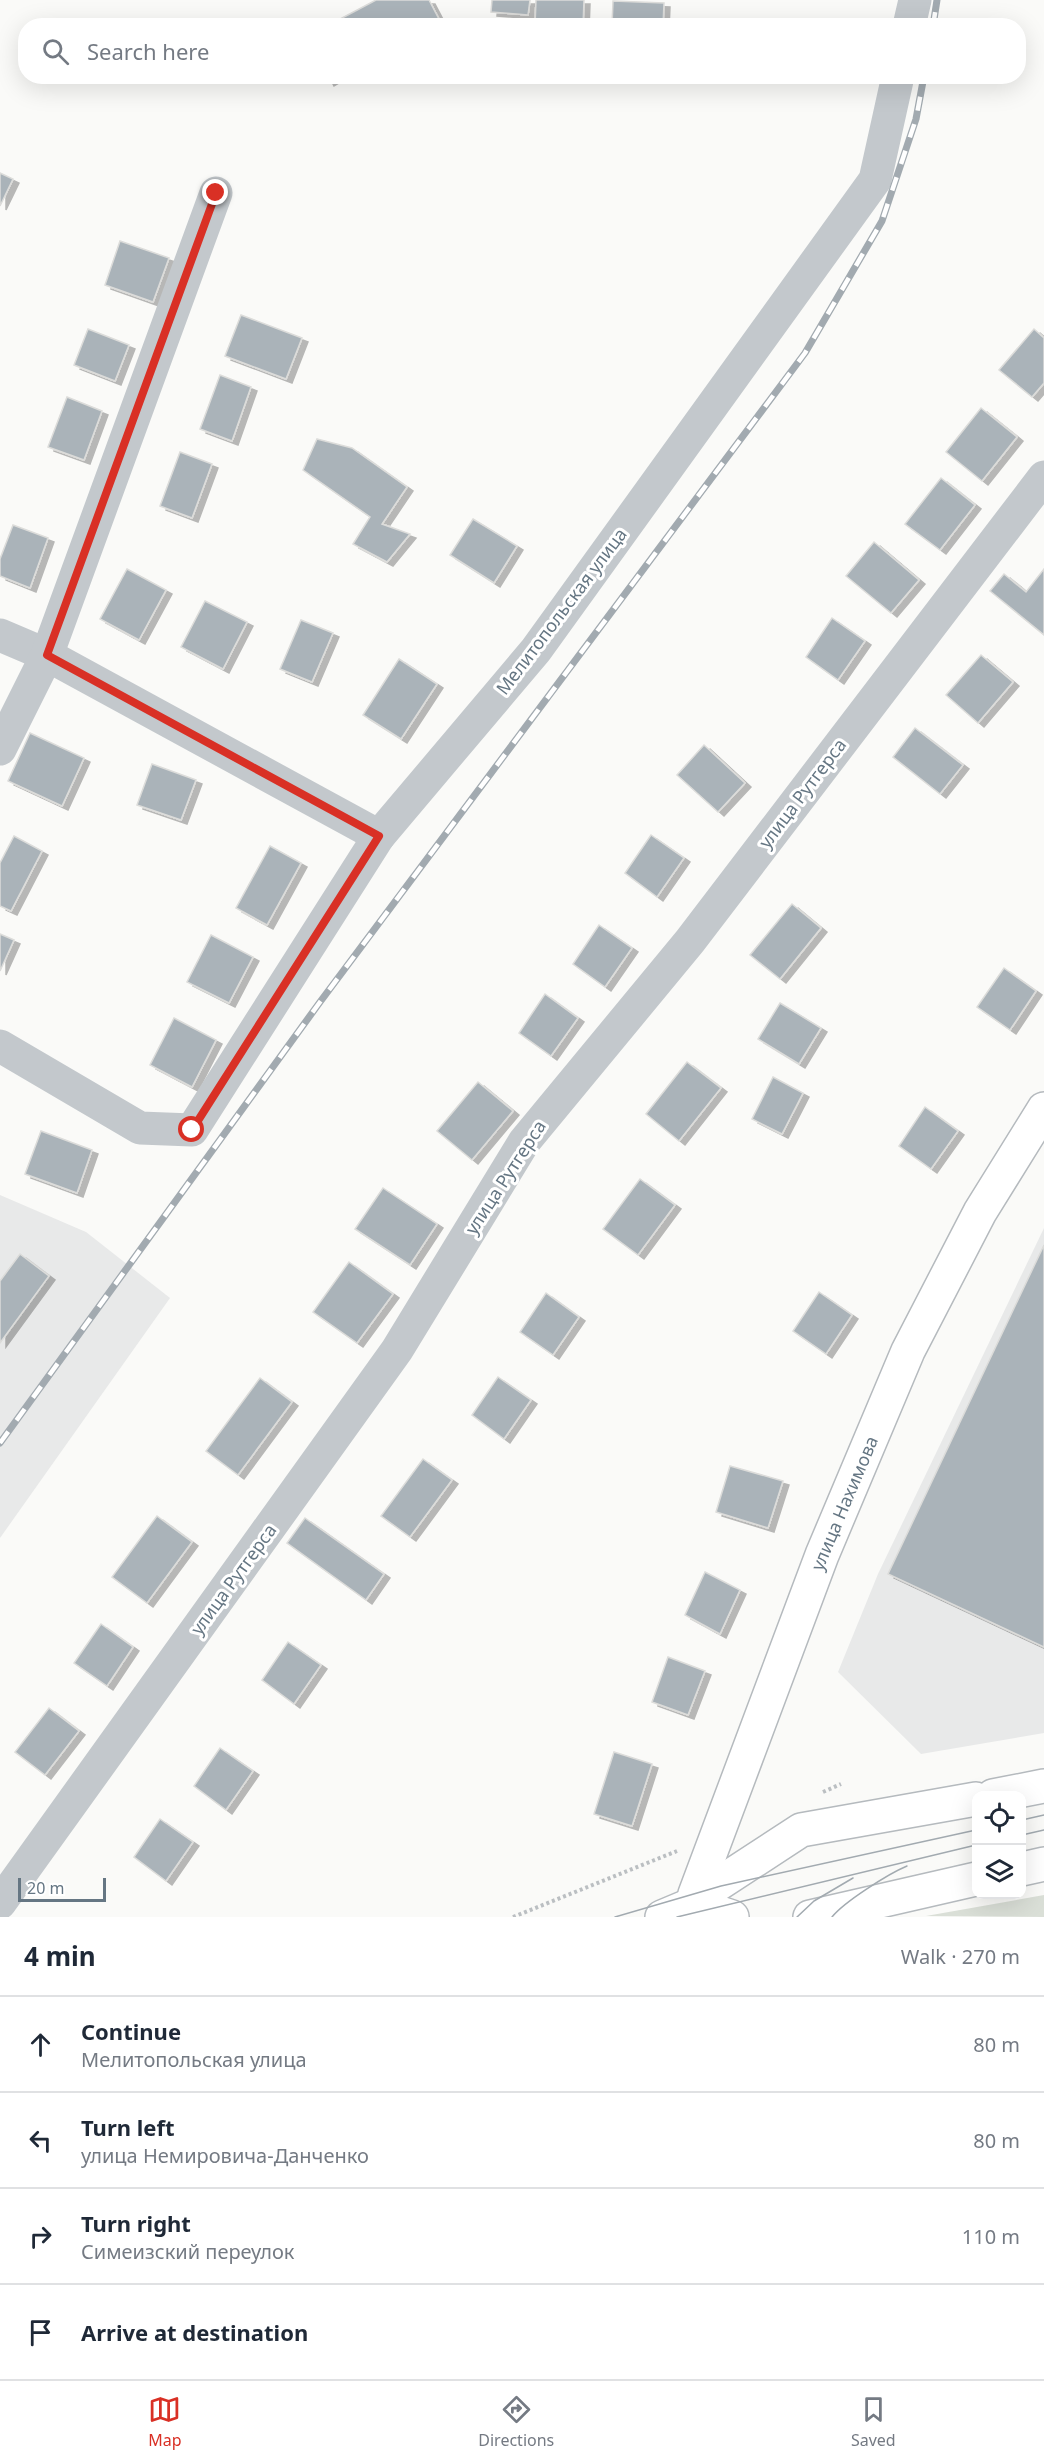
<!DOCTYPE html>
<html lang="en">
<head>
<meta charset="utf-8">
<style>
	:root { --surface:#fff; --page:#f6f6f7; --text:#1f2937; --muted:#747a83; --line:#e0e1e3; --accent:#d93025 }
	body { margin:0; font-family:"Noto Sans",sans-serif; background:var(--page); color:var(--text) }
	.controls { position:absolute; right:18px; bottom:18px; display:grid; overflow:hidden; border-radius:12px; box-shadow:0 6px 24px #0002 }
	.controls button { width:54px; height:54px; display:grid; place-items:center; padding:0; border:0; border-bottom:2px solid var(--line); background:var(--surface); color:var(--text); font:30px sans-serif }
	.scale { position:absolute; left:18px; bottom:15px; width:88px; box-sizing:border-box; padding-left:6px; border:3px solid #657683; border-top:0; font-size:16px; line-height:21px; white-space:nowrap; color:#657683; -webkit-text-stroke:4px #fff; paint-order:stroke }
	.stop { position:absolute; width:18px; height:18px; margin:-14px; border:4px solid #d93025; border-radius:50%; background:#fff }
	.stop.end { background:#d93025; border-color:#fff; box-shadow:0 2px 6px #0008 }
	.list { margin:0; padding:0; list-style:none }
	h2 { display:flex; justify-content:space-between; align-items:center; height:78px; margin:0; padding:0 24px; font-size:26px }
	h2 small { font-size:20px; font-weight:400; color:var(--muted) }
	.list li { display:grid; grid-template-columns:39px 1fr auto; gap:18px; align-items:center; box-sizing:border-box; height:96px; padding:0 24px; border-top:2px solid var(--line) }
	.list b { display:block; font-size:22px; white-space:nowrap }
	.list p { margin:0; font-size:20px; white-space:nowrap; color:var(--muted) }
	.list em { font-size:20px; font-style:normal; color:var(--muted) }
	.icon { flex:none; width:33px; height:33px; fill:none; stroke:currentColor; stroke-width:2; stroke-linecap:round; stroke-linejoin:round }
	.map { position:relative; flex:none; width:1044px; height:1917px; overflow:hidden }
	.search { position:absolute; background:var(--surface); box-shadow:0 6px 24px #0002; left:18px; right:18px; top:18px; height:66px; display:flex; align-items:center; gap:15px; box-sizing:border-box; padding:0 21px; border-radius:24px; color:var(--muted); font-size:22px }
	.sheet { height:462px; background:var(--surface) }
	nav { display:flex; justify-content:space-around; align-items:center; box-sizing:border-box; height:84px; border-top:2px solid var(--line); background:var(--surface); font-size:16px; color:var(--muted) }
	nav a { display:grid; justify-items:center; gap:3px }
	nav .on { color:var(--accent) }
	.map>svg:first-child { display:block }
	.built { fill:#e8e9e9 }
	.green { fill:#dadfd7 }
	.building { fill:#aab3b9; stroke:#dcdcda; stroke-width:1.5; filter:url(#shadow) }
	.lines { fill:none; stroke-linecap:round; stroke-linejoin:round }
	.major-casing { stroke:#b5babe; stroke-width:36 }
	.path { stroke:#bbbfc2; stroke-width:4; stroke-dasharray:3 3; stroke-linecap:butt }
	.minor { stroke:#c3c8cc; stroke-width:33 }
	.major { stroke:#fff; stroke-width:33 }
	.tram { stroke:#a2aab0; stroke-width:1.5 }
	.rail-casing { stroke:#a2aab0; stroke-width:7 }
	.rail { stroke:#fff; stroke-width:4.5; stroke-dasharray:14; stroke-linecap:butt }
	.route { stroke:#d93025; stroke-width:8 }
	.labels { text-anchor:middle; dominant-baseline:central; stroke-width:6; stroke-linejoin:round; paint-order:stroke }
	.street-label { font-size:18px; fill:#657683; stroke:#fff }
</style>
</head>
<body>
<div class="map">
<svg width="1044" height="1917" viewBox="0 0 1044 1917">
	<defs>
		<filter id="shadow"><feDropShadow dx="6" dy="4" stdDeviation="0" flood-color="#0004"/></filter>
	</defs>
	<rect width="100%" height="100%" fill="#fafaf8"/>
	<g class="built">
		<polygon points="0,1195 86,1232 170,1298 0,1538"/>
		<polygon points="1044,1228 1044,1733 921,1754 838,1672 878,1574"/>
	</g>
	<polygon class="green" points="1044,1895 1044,1917 926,1916"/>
	<g class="building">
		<polygon points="376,0 429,0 441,23 437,26 327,26"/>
		<polygon points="492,0 530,0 528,15 491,12"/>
		<polygon points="536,0 584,0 583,26 535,26"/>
		<polygon points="613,1 664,3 663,26 612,26"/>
		<polygon points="683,20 732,23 732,26 683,26"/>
		<polygon points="760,21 808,24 808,26 759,26"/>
		<polygon points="325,76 338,76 328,82"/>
		<polygon points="0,173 13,179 0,206"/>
		<polygon points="120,241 169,258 153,302 105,285"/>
		<polygon points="241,315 302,338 286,379 225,356"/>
		<polygon points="88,329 129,345 115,381 74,365"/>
		<polygon points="1034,329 1044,338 1044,383 1032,397 999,370"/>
		<polygon points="220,375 251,387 232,441 200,429"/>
		<polygon points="67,397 102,411 84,460 48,447"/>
		<polygon points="981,408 1017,437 982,481 946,452"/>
		<polygon points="317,439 352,448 407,487 382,524 410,534 387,562 353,544 370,517 303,470"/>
		<polygon points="180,452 212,464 192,518 160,506"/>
		<polygon points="941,478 975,505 940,550 905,524"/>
		<polygon points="473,519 517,546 494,583 450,555"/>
		<polygon points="13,525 48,538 30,588 0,576 0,559"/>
		<polygon points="874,542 919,580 891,613 846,576"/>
		<polygon points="127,569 166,590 139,640 100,619"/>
		<polygon points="1044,569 1044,635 990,591 1004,574 1026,592"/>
		<polygon points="205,601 247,622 223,669 181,647"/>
		<polygon points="832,618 865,641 838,680 806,657"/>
		<polygon points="301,620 333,633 312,682 280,669"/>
		<polygon points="981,655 1013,682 978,723 946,695"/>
		<polygon points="399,659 437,684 401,739 363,715"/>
		<polygon points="915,728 963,765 940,794 893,757"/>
		<polygon points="30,733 84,758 62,806 8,781"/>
		<polygon points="704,745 745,783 718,812 677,775"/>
		<polygon points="152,764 196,780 181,820 137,805"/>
		<polygon points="651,835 684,858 657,897 625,873"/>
		<polygon points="14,836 42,851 11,911 0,906 0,863"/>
		<polygon points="270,846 301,863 267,925 236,908"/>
		<polygon points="792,904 821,928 780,979 750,955"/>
		<polygon points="599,925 632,948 605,987 573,964"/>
		<polygon points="0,934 14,940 0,971"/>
		<polygon points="211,935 253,957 229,1003 187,982"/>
		<polygon points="1004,968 1036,991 1010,1030 977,1007"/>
		<polygon points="545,994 578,1018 551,1056 519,1033"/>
		<polygon points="780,1003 821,1028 799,1064 758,1039"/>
		<polygon points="174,1018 216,1040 192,1087 150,1065"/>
		<polygon points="687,1062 721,1088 679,1141 646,1114"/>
		<polygon points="773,1077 803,1093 782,1134 752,1119"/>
		<polygon points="478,1082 513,1111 472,1160 437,1131"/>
		<polygon points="925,1107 958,1131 931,1169 899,1146"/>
		<polygon points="41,1131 92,1150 77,1193 25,1174"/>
		<polygon points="640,1179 675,1205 638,1255 603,1229"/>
		<polygon points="383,1188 437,1224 410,1265 355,1229"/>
		<polygon points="1044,1245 1044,1647 888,1574"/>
		<polygon points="20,1254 49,1276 0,1343 0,1281"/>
		<polygon points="349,1262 393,1294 357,1343 313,1312"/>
		<polygon points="819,1292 852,1315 826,1354 793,1331"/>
		<polygon points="546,1293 579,1317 553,1355 520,1332"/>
		<polygon points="498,1377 531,1400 504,1439 472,1415"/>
		<polygon points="260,1378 292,1402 238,1475 206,1451"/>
		<polygon points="423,1459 452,1480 410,1537 381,1516"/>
		<polygon points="730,1466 783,1481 768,1528 716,1512"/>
		<polygon points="157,1516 192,1542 147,1603 112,1577"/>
		<polygon points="305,1518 384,1574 366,1600 287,1543"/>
		<polygon points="705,1572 740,1590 720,1634 685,1615"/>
		<polygon points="101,1624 133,1647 107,1686 74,1663"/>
		<polygon points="288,1642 321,1665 294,1704 262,1680"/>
		<polygon points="668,1657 705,1671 688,1715 652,1702"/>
		<polygon points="49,1708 79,1731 45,1775 15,1752"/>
		<polygon points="220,1748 253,1771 226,1810 194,1786"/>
		<polygon points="614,1752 652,1764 632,1826 594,1814"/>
		<polygon points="160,1819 193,1842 166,1881 134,1857"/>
	</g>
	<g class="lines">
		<g class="major-casing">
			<g id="major">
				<polyline points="993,1796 1044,1786"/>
				<polyline points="1022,1869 1044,1864"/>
				<polyline points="693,1904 732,1917"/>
				<polyline points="662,1917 693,1904 709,1890 801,1830 976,1799"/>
				<polyline points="689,1917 695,1894 822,1555 908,1351 980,1212 1044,1109"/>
				<polyline points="810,1917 976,1879"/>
			</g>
		</g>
		<g class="path">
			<polyline points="823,1792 841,1784"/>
			<polyline points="513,1917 677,1851"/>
		</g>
		<g class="minor">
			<polyline points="909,26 915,0"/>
			<polyline points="0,635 47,655 379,836"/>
			<polyline points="0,749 47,655 216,193"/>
			<polyline points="0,1046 140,1128 192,1130 379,836 536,650 875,180 898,76"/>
			<polyline points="0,1903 397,1350 524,1142 690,941 1044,477"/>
		</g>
		<use href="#major" class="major"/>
		<g class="tram">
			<polyline points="1022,1820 1044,1815"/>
			<polyline points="1022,1835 1044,1830"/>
			<polyline points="615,1917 721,1886 976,1830"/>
			<polyline points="677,1917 976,1845"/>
			<polyline points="797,1917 814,1901 853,1878"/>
			<path d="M832,1917C844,1902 888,1874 907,1866"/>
		</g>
		<g class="rail-casing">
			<g id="rail">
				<polyline points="933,26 937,0"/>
				<polyline points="0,1443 320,1002 805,353 882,221 916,119 924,76"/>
			</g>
		</g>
		<use href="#rail" class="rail"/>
	</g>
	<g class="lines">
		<polyline class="route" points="192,1130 379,836 47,655 216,193"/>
	</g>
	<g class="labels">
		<g class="street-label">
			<text transform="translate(561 611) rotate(-53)">Мелитопольская улица</text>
			<text transform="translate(802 793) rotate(-53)">улица Рутгерса</text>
			<text transform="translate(505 1177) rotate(-57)">улица Рутгерса</text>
			<text transform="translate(844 1503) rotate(-67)">улица Нахимова</text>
			<text transform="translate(233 1579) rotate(-54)">улица Рутгерса</text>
		</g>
	</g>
</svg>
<div class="controls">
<button><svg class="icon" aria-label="locate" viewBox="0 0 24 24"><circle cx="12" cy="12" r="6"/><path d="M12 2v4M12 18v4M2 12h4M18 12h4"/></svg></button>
<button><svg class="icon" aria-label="layers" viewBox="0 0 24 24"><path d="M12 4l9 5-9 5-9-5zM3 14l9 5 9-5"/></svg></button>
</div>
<div class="scale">20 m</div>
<div class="stop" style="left:192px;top:1130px"></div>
<div class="stop end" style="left:216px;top:193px"></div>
<div class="search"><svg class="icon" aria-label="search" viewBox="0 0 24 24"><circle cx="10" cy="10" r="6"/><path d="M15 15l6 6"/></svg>Search here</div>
</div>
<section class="sheet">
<h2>4 min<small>Walk · 270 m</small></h2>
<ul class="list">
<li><svg class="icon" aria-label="ahead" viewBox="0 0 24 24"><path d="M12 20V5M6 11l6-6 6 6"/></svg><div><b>Continue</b><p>Мелитопольская улица</p></div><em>80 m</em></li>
<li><svg class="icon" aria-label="left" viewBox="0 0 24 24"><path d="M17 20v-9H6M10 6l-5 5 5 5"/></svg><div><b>Turn left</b><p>улица Немировича-Данченко</p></div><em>80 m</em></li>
<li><svg class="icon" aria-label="right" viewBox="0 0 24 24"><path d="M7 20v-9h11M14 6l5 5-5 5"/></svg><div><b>Turn right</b><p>Симеизский переулок</p></div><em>110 m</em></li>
<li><svg class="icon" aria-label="arrive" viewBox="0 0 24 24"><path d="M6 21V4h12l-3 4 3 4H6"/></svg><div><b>Arrive at destination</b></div></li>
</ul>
</section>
<nav>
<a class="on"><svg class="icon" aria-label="map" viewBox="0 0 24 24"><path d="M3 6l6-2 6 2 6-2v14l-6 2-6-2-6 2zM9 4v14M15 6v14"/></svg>Map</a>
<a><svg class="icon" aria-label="directions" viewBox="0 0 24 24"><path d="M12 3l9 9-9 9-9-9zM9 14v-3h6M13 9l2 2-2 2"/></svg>Directions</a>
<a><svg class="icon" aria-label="saved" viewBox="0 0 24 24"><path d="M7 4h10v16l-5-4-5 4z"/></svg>Saved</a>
</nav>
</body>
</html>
